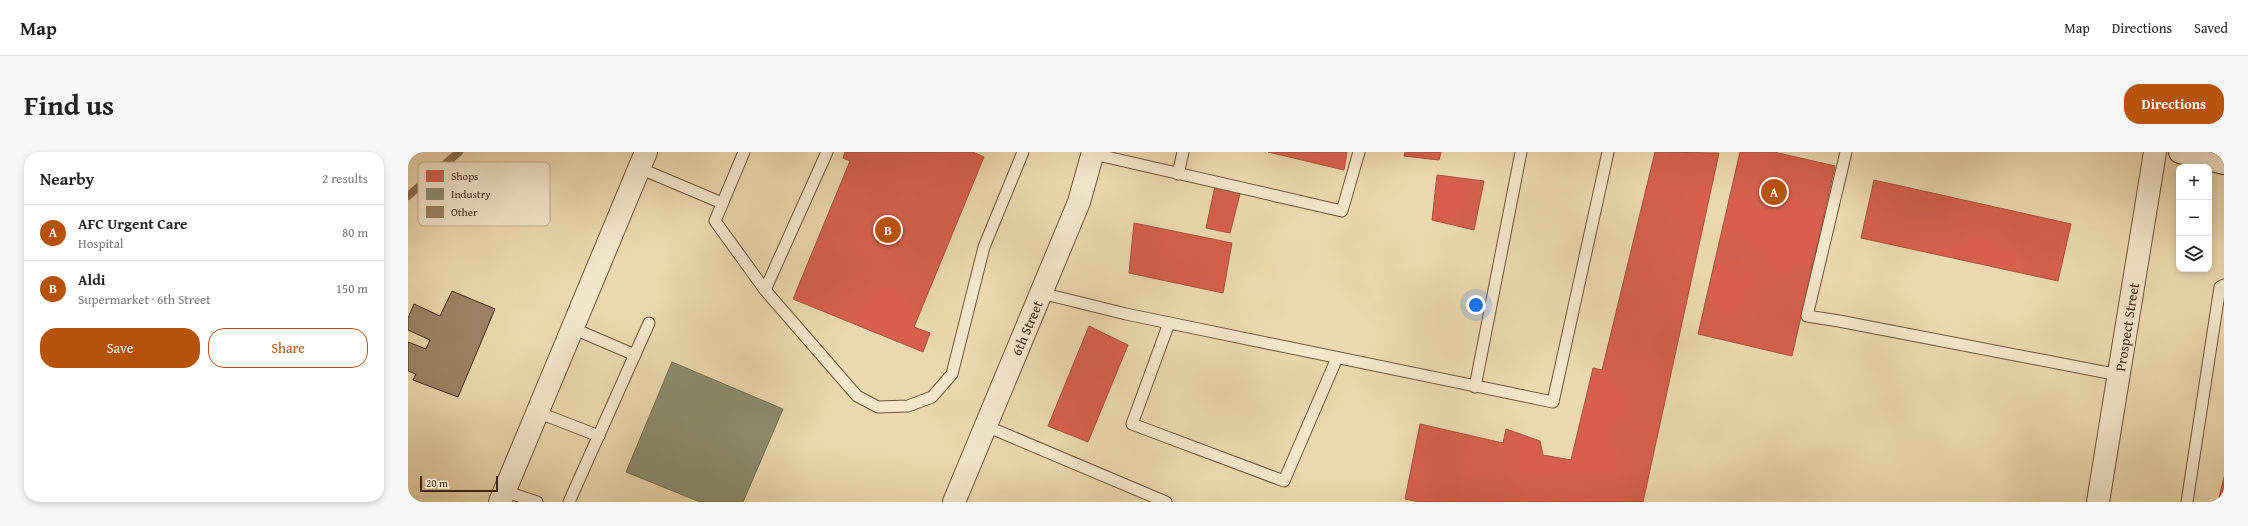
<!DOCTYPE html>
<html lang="en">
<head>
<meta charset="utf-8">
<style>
	:root { --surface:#fff; --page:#f6f6f6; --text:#222; --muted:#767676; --line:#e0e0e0; --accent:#b45309 }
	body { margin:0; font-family:"Gentium Book Plus",serif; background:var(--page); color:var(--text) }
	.controls { position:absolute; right:12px; top:12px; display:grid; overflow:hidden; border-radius:8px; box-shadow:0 2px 6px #0003 }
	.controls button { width:36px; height:36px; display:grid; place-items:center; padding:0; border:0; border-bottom:1px solid var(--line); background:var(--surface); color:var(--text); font:20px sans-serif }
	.scale { position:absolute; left:12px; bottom:10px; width:78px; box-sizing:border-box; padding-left:4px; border:2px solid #432711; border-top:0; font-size:11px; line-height:14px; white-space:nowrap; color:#432711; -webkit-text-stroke:3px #f3e6ca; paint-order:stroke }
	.you { position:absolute; left:1068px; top:153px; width:14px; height:14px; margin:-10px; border:3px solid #fff; border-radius:50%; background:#1a73e8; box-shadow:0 0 0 6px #1a73e833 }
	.badge { display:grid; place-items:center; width:26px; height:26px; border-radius:50%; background:var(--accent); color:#fff; font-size:13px; font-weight:700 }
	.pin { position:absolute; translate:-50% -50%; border:2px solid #fff; box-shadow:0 1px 4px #0006 }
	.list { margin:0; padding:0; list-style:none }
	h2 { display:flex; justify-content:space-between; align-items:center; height:52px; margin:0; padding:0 16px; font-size:17px }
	h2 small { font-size:13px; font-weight:400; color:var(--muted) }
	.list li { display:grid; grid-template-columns:26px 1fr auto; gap:12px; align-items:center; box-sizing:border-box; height:56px; padding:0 16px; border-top:1px solid var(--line) }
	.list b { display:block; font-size:15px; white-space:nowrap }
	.list p { margin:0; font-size:13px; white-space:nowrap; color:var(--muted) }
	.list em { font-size:13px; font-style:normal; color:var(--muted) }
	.actions { display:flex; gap:8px; padding:12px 16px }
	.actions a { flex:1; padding:9px 0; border:1px solid var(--accent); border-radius:16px; text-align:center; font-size:14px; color:var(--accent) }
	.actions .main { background:var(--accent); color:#fff }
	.icon { flex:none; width:22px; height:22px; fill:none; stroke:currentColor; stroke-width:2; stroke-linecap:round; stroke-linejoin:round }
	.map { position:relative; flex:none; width:1816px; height:350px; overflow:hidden; border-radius:16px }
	header { display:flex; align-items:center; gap:24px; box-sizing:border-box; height:56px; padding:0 20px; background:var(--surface); border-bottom:1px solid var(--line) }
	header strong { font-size:19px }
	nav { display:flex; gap:22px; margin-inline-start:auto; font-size:14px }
	.intro { display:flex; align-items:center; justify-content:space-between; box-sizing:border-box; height:96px; padding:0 24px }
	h1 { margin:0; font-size:28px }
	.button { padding:10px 18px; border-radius:16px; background:var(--accent); color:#fff; font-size:14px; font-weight:700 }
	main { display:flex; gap:24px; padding:0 24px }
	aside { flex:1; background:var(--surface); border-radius:16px; box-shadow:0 2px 6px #0003 }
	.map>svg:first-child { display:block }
	.shops { fill:#d6604d; stroke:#aa4f3b }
	.industry { fill:#8c8c6e; stroke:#766e52 }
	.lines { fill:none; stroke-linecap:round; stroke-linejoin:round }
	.stream { stroke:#866d4f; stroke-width:8 }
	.building { fill:#9b8363; stroke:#432711 }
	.service-casing { stroke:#6d5338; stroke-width:13 }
	.minor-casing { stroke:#6d5338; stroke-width:24 }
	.tertiary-casing { stroke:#6d5338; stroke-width:24 }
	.secondary-casing { stroke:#432711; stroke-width:24 }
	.service { stroke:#f3e6ca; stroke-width:11 }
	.minor { stroke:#f3e6ca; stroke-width:22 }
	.tertiary { stroke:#f3e6ca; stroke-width:22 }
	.secondary { stroke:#f3e6ca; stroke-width:22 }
	.labels { text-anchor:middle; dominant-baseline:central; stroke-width:4; stroke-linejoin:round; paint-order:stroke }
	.street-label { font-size:14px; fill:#432711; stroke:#f3e6ca }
	.key { fill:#f3e6ca; stroke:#bead92; stroke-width:1 }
	.key-label { font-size:11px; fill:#432711 }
</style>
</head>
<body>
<header>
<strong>Map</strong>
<nav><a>Map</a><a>Directions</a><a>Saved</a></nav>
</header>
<div class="intro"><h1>Find us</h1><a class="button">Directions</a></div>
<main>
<aside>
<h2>Nearby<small>2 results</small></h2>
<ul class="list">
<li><span class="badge">A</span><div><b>AFC Urgent Care</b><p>Hospital</p></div><em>80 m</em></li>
<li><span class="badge">B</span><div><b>Aldi</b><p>Supermarket · 6th Street</p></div><em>150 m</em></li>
</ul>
<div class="actions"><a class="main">Save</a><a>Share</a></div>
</aside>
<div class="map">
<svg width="1816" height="350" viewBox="0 0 1816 350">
	<rect width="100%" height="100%" fill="#ecd8ae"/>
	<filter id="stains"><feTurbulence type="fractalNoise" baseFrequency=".005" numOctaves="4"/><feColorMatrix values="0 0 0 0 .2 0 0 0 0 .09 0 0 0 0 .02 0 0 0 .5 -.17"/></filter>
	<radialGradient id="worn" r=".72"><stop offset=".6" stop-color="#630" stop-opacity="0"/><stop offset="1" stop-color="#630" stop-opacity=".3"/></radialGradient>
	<g class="shops">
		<polygon points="437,0 565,0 576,5 506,175 522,181 515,200 385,147 442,9 435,6"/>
		<polygon points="860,0 939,0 936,18"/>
		<polygon points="997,0 1033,0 1031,8 996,4"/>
		<polygon points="1247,0 1311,1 1235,350 1012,350 997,347 1012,272 1095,291 1098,277 1132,289 1135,303 1163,308 1185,216 1194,218"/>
		<polygon points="1332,0 1366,0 1427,14 1384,204 1290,182"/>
		<polygon points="1029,23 1076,29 1066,78 1024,68"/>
		<polygon points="1466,28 1663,72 1650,129 1453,86"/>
		<polygon points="807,34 833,38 822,81 798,76"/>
		<polygon points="726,71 824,91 815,141 721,121"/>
		<polygon points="681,174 720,193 680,290 640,274"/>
		<polygon points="1816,325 1816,350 1810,350"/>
	</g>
	<polygon class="industry" points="264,210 375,257 335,350 292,350 218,320"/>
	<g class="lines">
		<polyline class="stream" points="0,44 51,0"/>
	</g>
	<polygon class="building" points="44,139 87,157 50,245 5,228 8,222 0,219 0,190 18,197 22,188 0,178 0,166 6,152 32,164"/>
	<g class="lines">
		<g class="service-casing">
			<g id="service">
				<polyline points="336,0 307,69 357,138 449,244 470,255 500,254 524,245 544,222 576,95 615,0"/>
				<polyline points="1438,0 1399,164 1431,169 1711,223"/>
				<polyline points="681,1 934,59 951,0"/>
				<polyline points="231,16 314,51"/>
				<polyline points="770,22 775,0"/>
				<polyline points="357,138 419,0"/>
				<polyline points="633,141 718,162 1145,250 1200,0"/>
				<polyline points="761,171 724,272 876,329 929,206"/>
				<polyline points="164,176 227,203"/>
				<polyline points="1067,235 1113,0"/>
				<polyline points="129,260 191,284"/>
				<polyline points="578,274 758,350"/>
				<polyline points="96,339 129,350"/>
				<polyline points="161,350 241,171"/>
				<polyline points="1779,350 1812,135 1816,133"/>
			</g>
		</g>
		<g class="minor-casing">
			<g id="minor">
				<polyline points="92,350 238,0"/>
				<polyline points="546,350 671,50 685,0"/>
			</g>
		</g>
		<g class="tertiary-casing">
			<polyline id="tertiary" points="1690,350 1747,0"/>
		</g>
		<g class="secondary-casing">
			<polyline id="secondary" points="1772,0 1816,11"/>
		</g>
		<use href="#service" class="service"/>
		<use href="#minor" class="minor"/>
		<use href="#tertiary" class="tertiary"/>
		<use href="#secondary" class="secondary"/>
	</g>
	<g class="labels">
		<g class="street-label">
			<text transform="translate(1719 175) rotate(-81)">Prospect Street</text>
			<text transform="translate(619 176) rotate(-67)">6th Street</text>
		</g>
	</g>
	<rect x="10" y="10" width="132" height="64" rx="6" class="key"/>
	<rect x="18" y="18" width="18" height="12" fill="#d6604d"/>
	<rect x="18" y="36" width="18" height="12" fill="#8c8c6e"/>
	<rect x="18" y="54" width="18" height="12" fill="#9b8363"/>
	<g class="key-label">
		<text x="43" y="28">Shops</text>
		<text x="43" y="46">Industry</text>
		<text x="43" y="64">Other</text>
	</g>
	<rect width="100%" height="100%" filter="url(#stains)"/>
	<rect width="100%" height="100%" fill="url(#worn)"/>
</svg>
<div class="controls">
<button>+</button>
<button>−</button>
<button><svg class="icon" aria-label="layers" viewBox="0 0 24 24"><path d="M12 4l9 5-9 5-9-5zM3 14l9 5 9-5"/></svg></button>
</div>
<div class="scale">20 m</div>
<div class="you"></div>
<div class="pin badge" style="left:1366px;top:40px">A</div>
<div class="pin badge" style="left:480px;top:78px">B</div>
</div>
</main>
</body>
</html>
